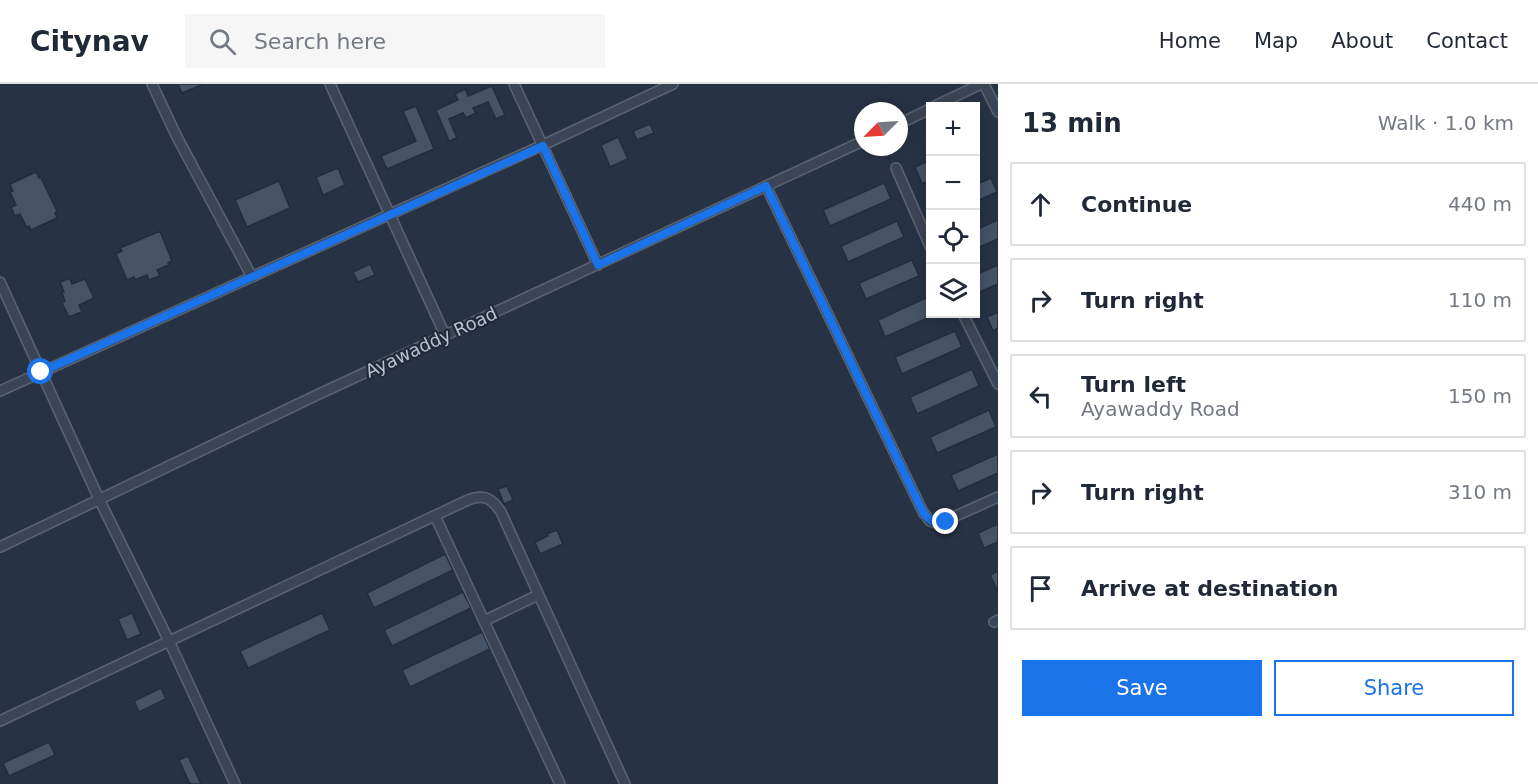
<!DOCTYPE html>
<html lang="en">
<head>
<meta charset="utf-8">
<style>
	:root { --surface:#fff; --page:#f6f6f7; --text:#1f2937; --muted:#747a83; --line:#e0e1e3; --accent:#1a73e8 }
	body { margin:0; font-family:"DejaVu Sans",sans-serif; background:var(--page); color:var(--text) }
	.controls { position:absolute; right:18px; top:18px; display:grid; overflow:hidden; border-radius:0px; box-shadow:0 3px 15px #0003 }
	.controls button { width:54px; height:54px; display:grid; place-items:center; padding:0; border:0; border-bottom:2px solid var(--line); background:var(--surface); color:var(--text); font:30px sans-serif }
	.compass { position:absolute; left:854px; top:18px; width:54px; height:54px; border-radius:50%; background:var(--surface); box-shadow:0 3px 15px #0003; rotate:246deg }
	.stop { position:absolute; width:18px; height:18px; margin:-14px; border:4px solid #1a73e8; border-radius:50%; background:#fff }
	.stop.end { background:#1a73e8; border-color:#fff; box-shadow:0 2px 6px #0008 }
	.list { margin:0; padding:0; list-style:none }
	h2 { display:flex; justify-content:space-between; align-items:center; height:78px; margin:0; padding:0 24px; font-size:26px }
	h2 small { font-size:20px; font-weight:400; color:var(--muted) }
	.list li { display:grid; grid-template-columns:39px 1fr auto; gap:18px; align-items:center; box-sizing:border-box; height:84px; margin:0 12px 12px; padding:0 12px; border:2px solid var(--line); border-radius:0px }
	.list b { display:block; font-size:22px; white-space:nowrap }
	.list p { margin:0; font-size:20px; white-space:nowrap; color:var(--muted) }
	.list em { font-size:20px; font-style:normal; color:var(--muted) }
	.actions { display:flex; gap:12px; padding:18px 24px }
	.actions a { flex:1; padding:14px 0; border:2px solid var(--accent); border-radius:0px; text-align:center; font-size:21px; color:var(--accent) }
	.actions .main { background:var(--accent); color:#fff }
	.icon { flex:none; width:33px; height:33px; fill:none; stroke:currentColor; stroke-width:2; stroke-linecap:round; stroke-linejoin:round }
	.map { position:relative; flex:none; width:998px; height:700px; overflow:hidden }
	header { display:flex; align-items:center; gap:36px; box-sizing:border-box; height:84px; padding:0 30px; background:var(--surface); border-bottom:2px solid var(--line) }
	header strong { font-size:28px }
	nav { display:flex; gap:33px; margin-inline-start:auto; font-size:21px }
	.search { width:420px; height:54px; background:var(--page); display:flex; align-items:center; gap:15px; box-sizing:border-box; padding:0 21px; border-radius:0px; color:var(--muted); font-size:22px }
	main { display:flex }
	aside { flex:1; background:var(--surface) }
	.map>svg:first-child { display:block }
	.building { fill:#465367; stroke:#222c3c; stroke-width:1.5 }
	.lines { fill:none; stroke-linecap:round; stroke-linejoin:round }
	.minor-casing { stroke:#5a6372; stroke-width:12 }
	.minor { stroke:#3c4555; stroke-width:9 }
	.route { stroke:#1a73e8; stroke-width:8 }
	.labels { text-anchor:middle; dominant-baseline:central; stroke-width:4.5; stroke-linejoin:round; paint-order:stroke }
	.street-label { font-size:18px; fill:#b9c1ce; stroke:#202a3a }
</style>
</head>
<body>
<header>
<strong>Citynav</strong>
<div class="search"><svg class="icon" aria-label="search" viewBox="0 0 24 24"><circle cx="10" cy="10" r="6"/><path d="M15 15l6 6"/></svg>Search here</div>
<nav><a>Home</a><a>Map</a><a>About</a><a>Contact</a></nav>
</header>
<main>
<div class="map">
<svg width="998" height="700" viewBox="0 0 998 700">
	<rect width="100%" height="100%" fill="#273345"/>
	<g class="building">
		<polygon points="178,0 204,0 182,9"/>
		<polygon points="492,2 505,31 496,35 488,18 473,24 476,29 466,34 463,29 449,35 457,54 449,57 436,26 458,16 455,10 465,5 468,12"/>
		<polygon points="416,22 434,65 387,85 381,72 416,57 403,27"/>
		<polygon points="650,40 654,49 637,56 633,47"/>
		<polygon points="618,53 628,75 610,83 601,61"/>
		<polygon points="930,76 930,96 922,100 915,83"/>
		<polygon points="338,84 345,101 323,111 316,93"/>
		<polygon points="36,88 39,94 41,94 57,127 55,129 57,134 31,146 29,142 27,144 20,130 15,132 11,123 16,121 10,108 13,107 10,100"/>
		<polygon points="991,94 997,108 975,118 975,101"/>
		<polygon points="279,97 290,124 247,143 235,116"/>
		<polygon points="884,99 891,115 830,142 823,126"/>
		<polygon points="998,136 998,155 975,165 975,146"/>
		<polygon points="897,137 904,153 848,178 841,162"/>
		<polygon points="160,147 172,177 168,179 169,181 157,186 160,192 149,196 147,191 135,196 134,193 127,196 116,170 122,167 120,164"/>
		<polygon points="912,176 919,192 866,215 859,199"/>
		<polygon points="370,180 375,191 358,198 353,188"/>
		<polygon points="998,181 998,200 975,210 975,191"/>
		<polygon points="70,194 72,200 85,195 94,214 79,221 82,228 69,233 62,219 65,217 62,209 64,208 60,198"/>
		<polygon points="930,212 930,233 885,253 878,236"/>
		<polygon points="998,228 998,244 993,247 987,233"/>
		<polygon points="955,247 962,263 902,290 895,273"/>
		<polygon points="972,285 979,302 917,330 910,313"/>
		<polygon points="989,326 996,343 937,369 930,353"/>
		<polygon points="998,370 998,389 958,407 951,391"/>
		<polygon points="507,402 513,416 504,420 498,405"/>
		<polygon points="998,440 998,458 984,464 978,449"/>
		<polygon points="557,446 563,460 540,470 535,458 548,452 547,450"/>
		<polygon points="445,470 453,486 374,524 367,509"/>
		<polygon points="998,487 998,508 990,491"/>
		<polygon points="463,508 471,524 392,562 384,546"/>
		<polygon points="132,529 141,550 127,556 118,535"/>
		<polygon points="322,529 330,546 248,584 240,567"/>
		<polygon points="482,548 490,565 410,603 402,586"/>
		<polygon points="161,604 166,615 139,628 134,617"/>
		<polygon points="49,658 55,671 9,692 3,679"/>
		<polygon points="188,672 201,700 190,700 179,676"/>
	</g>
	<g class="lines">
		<g class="minor-casing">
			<g id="minor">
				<polyline points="152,0 177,53 252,193"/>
				<polyline points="330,0 445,251"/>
				<polyline points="514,0 598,181"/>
				<polyline points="984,0 998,28"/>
				<polyline points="935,22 981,0"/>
				<polyline points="899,40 930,25"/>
				<polyline points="896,84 930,162"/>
				<polyline points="766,102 923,428 930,437 938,440 998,413"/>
				<polyline points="0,198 99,415 169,557 235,700"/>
				<polyline points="963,230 998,300"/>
				<polyline points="0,307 543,61 673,0"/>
				<polyline points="435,432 560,700"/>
				<polyline points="0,463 317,311 863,57"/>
				<polyline points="484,537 538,511"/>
				<polyline points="994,538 998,536"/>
				<path d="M0,637L468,416C484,410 492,414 501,428L625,700"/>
			</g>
		</g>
		<use href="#minor" class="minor"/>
	</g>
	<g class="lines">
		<path class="route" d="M41,288L543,62L598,181L766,102L923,428C930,437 934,441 946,438"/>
	</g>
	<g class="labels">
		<g class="street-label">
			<text transform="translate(431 258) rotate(-25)">Ayawaddy Road</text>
		</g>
	</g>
</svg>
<div class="controls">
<button>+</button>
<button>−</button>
<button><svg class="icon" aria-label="locate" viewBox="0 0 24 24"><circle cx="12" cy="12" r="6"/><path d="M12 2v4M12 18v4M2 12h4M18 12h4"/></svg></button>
<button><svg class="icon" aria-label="layers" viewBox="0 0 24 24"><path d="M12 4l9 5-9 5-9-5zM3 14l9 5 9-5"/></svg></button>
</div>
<svg class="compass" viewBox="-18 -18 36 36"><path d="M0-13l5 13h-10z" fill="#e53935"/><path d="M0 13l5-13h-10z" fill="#747a83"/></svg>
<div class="stop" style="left:41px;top:288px"></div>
<div class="stop end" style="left:946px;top:438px"></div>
</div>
<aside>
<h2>13 min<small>Walk · 1.0 km</small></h2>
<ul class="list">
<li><svg class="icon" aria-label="ahead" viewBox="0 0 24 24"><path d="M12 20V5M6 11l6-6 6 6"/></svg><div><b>Continue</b></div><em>440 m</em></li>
<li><svg class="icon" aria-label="right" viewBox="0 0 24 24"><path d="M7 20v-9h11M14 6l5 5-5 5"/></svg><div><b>Turn right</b></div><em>110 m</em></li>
<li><svg class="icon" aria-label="left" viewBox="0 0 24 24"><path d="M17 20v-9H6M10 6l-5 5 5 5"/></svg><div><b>Turn left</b><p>Ayawaddy Road</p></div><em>150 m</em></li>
<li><svg class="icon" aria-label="right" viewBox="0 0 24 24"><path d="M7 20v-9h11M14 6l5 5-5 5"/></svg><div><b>Turn right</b></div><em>310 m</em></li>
<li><svg class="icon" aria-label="arrive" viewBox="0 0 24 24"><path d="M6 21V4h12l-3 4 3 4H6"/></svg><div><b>Arrive at destination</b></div></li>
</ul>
<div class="actions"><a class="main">Save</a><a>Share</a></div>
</aside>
</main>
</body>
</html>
